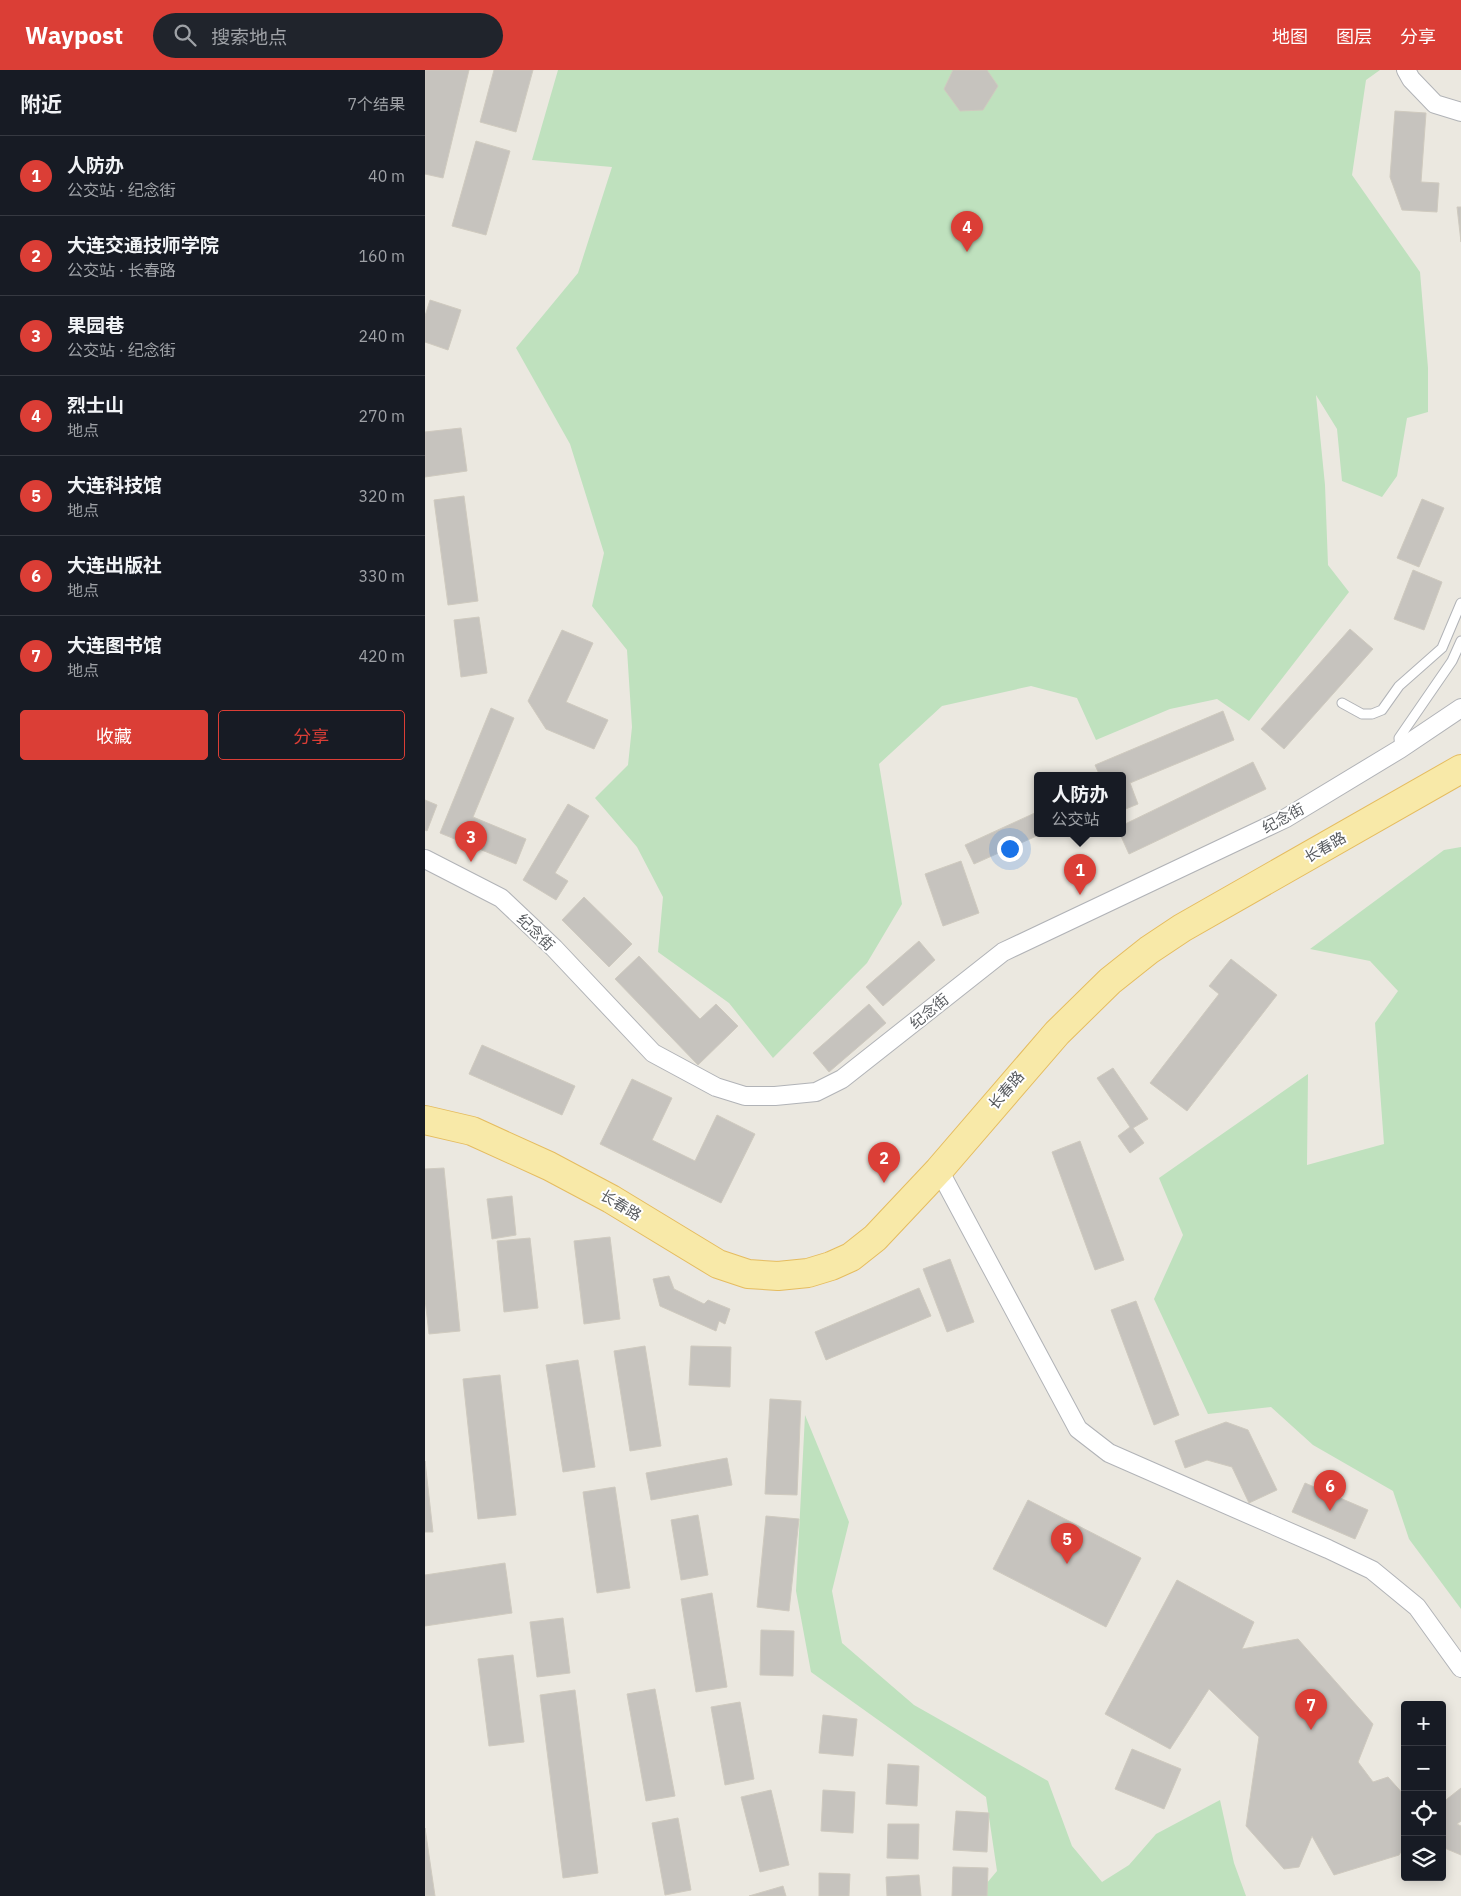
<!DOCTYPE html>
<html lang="zh">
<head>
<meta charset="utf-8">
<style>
	:root { --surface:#171b24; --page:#20242c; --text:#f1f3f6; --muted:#9ea1a6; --line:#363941; --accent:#db3e36 }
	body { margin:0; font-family:"IBM Plex Sans","Noto Sans SC",sans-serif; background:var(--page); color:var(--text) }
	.controls { position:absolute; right:15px; bottom:15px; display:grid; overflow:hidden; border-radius:5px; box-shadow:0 2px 12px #0003 }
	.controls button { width:45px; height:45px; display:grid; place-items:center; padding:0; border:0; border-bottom:1px solid var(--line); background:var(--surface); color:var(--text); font:25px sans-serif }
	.you { position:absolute; left:584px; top:778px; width:18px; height:18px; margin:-12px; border:4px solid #fff; border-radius:50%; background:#1a73e8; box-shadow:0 0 0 8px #1a73e833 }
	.badge { display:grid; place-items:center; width:32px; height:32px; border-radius:50%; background:var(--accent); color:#fff; font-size:16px; font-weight:700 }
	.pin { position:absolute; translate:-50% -41px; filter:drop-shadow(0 1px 2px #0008) }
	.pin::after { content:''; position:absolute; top:26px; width:18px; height:15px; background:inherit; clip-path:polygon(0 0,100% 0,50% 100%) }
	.popup { position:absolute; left:609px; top:702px; width:92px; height:65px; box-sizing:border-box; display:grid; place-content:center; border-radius:5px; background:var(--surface); filter:drop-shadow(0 1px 4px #0005); font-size:16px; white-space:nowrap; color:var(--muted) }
	.popup b { font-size:19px; color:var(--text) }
	.popup::after { content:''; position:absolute; left:50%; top:100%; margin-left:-10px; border:10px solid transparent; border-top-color:var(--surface) }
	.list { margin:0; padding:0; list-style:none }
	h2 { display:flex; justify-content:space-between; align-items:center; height:65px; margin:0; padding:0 20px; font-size:21px }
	h2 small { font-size:16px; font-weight:400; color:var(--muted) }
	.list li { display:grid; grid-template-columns:32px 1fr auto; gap:15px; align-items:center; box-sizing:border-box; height:80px; padding:0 20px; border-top:1px solid var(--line) }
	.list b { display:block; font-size:19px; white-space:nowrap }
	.list p { margin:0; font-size:16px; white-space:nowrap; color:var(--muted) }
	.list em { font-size:16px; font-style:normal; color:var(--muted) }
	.actions { display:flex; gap:10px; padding:15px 20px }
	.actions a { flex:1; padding:11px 0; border:1px solid var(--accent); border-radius:5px; text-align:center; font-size:18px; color:var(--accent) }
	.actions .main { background:var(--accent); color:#fff }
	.icon { flex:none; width:28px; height:28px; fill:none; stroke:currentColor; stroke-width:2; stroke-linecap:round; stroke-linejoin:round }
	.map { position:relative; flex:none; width:1036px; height:1826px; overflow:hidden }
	header { display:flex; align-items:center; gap:30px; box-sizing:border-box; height:70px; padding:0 25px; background:var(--accent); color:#fff }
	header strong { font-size:24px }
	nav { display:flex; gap:28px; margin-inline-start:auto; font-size:18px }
	.search { width:350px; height:45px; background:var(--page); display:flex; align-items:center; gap:12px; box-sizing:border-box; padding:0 18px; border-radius:28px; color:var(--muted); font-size:19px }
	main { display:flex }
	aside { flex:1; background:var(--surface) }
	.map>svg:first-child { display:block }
	.green { fill:#bfe1be }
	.building { fill:#c6c3be; stroke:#cfcabf }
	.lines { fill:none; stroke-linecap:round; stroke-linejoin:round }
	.lane-casing { stroke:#b1b3b7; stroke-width:11 }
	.street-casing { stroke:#b1b3b7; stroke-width:20 }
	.primary-casing { stroke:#e5bc5f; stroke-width:30 }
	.lane { stroke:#fff; stroke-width:9 }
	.street { stroke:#fff; stroke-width:18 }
	.primary { stroke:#f8e9a8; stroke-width:28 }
	.labels { text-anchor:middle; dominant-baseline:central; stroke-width:4; stroke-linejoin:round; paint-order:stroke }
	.street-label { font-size:15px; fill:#595c60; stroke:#fff }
</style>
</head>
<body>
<header>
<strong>Waypost</strong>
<div class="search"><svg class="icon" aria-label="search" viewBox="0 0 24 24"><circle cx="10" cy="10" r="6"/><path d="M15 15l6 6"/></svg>搜索地点</div>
<nav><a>地图</a><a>图层</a><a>分享</a></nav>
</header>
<main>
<aside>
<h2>附近<small>7个结果</small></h2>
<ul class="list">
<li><span class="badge">1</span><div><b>人防办</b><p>公交站 · 纪念街</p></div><em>40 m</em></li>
<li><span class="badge">2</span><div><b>大连交通技师学院</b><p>公交站 · 长春路</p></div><em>160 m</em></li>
<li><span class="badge">3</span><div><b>果园巷</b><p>公交站 · 纪念街</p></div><em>240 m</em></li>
<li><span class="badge">4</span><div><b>烈士山</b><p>地点</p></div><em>270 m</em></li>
<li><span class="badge">5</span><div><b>大连科技馆</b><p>地点</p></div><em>320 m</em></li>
<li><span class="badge">6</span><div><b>大连出版社</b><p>地点</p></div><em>330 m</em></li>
<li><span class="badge">7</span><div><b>大连图书馆</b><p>地点</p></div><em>420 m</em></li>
</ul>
<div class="actions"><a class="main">收藏</a><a>分享</a></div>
</aside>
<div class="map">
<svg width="1036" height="1826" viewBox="0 0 1036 1826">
	<rect width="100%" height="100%" fill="#ebe8e0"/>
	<g class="green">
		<polygon points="133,0 955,0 941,10 927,105 995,202 1003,298 1003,342 982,348 972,406 957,427 917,411 912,359 891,325 900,415 903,495 924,522 824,651 792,629 745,639 671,670 652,628 606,616 517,636 454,694 477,834 442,893 348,988 304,933 233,882 238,827 212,777 170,728 203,695 207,657 202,580 167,536 179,483 145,374 91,278 153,203 187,97 107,90"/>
		<polygon points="1036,777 1036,1539 984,1469 968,1421 888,1375 846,1337 783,1344 729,1229 758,1165 734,1108 883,1004 882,1095 959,1074 950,953 973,921 945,891 885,879 1019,780"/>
		<polygon points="380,1345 424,1452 407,1521 417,1573 489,1635 623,1711 647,1776 677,1812 704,1795 731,1764 795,1730 809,1793 821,1826 551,1826 572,1801 561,1727 386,1602 371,1521"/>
	</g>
	<g class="building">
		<polygon points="0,0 44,0 18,108 0,104"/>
		<polygon points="69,0 108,0 91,62 55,52"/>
		<polygon points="528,0 562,0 573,16 558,40 535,41 519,19"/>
		<polygon points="970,41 1001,43 996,112 1014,113 1012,142 977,140 965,107"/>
		<polygon points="51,71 85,81 61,165 27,156"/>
		<polygon points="1032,137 1036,137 1036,172"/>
		<polygon points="5,230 36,240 23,280 0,272 0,246"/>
		<polygon points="36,358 42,401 0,407 0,362"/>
		<polygon points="39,426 53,531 23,535 9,430"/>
		<polygon points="997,429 1019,438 994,497 972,488"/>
		<polygon points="988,500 1017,512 999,560 969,549"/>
		<polygon points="54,547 62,603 36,607 29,550"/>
		<polygon points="925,559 948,579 859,679 836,659"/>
		<polygon points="137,560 168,573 141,632 183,650 169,679 121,659 103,631"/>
		<polygon points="66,638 89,648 48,747 101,769 91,794 15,763"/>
		<polygon points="798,641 809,670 705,713 713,734 698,740 698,706 675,706 670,695"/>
		<polygon points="828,692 841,719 704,784 695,764 698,764 698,755"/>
		<polygon points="0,730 12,735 2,761 0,760"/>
		<polygon points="143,734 164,746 130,803 143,811 131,830 98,810"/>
		<polygon points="612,742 612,764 616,764 549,794 540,775"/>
		<polygon points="536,791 554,843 518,856 500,804"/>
		<polygon points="159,827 207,874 184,897 137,850"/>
		<polygon points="494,871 510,890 458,936 441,917"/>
		<polygon points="214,886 275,949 291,934 313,956 273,995 190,909"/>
		<polygon points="806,889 852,925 762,1041 725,1013 794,924 784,916"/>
		<polygon points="444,934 461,953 404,1002 388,983"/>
		<polygon points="57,975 150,1016 137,1045 44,1004"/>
		<polygon points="688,998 723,1049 708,1058 719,1073 705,1083 693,1066 705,1057 672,1008"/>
		<polygon points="207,1009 247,1028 227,1070 270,1091 292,1045 330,1064 296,1133 175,1074"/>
		<polygon points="655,1071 699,1190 670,1200 627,1082"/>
		<polygon points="19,1098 35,1261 4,1264 0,1229 0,1099"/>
		<polygon points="87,1126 91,1165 67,1169 62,1129"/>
		<polygon points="185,1167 195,1249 159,1254 149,1171"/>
		<polygon points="105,1168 113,1238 79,1242 72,1171"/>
		<polygon points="525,1189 549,1252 522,1262 498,1199"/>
		<polygon points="244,1206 249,1219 279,1234 283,1230 305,1239 300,1254 294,1251 291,1261 235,1236 228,1209"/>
		<polygon points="494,1218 506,1246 401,1290 390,1262"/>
		<polygon points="711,1231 754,1345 729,1355 686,1240"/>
		<polygon points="220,1276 236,1376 205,1381 189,1281"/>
		<polygon points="266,1276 306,1277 305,1317 264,1315"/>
		<polygon points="153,1290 170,1397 138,1402 121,1295"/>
		<polygon points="75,1305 91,1445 53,1449 38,1309"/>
		<polygon points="345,1329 376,1331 372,1425 340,1424"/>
		<polygon points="801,1352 823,1360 852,1420 824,1433 807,1397 782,1390 760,1398 750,1371"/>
		<polygon points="302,1388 307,1415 226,1430 221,1403"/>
		<polygon points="0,1391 8,1462 0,1462"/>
		<polygon points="880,1413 943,1440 930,1469 867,1442"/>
		<polygon points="190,1417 205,1518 172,1523 158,1422"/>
		<polygon points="603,1430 716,1488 681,1557 568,1499"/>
		<polygon points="273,1445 283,1505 256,1510 246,1450"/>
		<polygon points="341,1446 374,1449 364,1541 332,1537"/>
		<polygon points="80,1493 87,1543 0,1556 0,1505"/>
		<polygon points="752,1510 829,1552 817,1579 873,1569 948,1654 933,1692 948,1712 963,1707 980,1726 980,1775 974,1785 909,1805 887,1766 874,1797 859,1799 821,1756 834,1667 784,1619 745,1679 680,1644"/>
		<polygon points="287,1523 302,1617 271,1622 256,1529"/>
		<polygon points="138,1548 145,1603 112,1607 105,1552"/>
		<polygon points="336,1560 369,1561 368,1606 335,1605"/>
		<polygon points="88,1585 99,1672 64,1676 53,1589"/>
		<polygon points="230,1619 250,1726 221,1731 202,1624"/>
		<polygon points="150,1620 173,1803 138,1808 115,1625"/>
		<polygon points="315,1632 329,1709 300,1715 286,1637"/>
		<polygon points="398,1645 432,1649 428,1686 394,1683"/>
		<polygon points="707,1679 756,1699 739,1739 690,1719"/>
		<polygon points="463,1694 494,1696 492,1736 461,1734"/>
		<polygon points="1036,1718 1036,1751 1032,1754 1036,1756 1036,1785 1017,1777 1017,1733"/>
		<polygon points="346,1720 364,1795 335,1802 316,1727"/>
		<polygon points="398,1720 430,1722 428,1763 396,1761"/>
		<polygon points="531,1741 564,1743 562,1782 528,1780"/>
		<polygon points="253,1748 266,1820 240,1825 227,1753"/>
		<polygon points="463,1754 494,1754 493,1789 462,1788"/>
		<polygon points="0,1758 10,1826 0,1826"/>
		<polygon points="528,1797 563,1798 562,1826 527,1826"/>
		<polygon points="394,1803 425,1804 424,1826 394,1826"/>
		<polygon points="494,1805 496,1826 462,1826 461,1807"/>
		<polygon points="358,1816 361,1826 324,1826"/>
	</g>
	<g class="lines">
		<g class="lane-casing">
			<g id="lane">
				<polyline points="917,633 937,644 947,644 957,640 974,616 1017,578 1036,533"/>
				<polyline points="975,679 974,668 1027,591 1036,571"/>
			</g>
		</g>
		<g class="street-casing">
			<g id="street">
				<polyline points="981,0 986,9 1010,34 1036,42"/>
				<polyline points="0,789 76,828 129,878 228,983 291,1017 320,1026 350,1026 391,1022 417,1009 578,882 861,748 975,679 1036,638"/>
				<polyline points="514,1100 653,1359 684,1383 903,1479 947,1500 992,1537 1036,1598"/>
			</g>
		</g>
		<g class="primary-casing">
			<polyline id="primary" points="0,1050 47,1061 124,1096 186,1129 293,1194 323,1204 353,1206 383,1203 406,1196 426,1187 450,1168 514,1100 632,963 685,911 724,880 757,858 1036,699"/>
		</g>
		<use href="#lane" class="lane"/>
		<use href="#street" class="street"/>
		<use href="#primary" class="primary"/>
	</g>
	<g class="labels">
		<g class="street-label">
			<text transform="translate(858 748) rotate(-28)">纪念街</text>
			<text transform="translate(900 777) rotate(-30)">长春路</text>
			<text transform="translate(111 862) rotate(44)">纪念街</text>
			<text transform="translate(504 941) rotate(-39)">纪念街</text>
			<text transform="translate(581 1020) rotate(-49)">长春路</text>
			<text transform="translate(196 1135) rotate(31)">长春路</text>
		</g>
	</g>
</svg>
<div class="controls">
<button>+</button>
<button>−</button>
<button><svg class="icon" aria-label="locate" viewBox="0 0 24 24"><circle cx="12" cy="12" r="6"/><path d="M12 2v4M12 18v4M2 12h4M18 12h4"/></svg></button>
<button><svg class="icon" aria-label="layers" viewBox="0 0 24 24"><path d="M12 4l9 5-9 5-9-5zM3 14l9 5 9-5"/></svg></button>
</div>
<div class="you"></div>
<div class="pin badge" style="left:655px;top:825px">1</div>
<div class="popup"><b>人防办</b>公交站</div>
<div class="pin badge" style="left:459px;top:1113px">2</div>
<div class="pin badge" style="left:46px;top:792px">3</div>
<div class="pin badge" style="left:542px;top:182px">4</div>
<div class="pin badge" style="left:642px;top:1494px">5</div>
<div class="pin badge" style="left:905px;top:1441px">6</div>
<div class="pin badge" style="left:886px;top:1660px">7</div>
</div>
</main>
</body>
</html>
